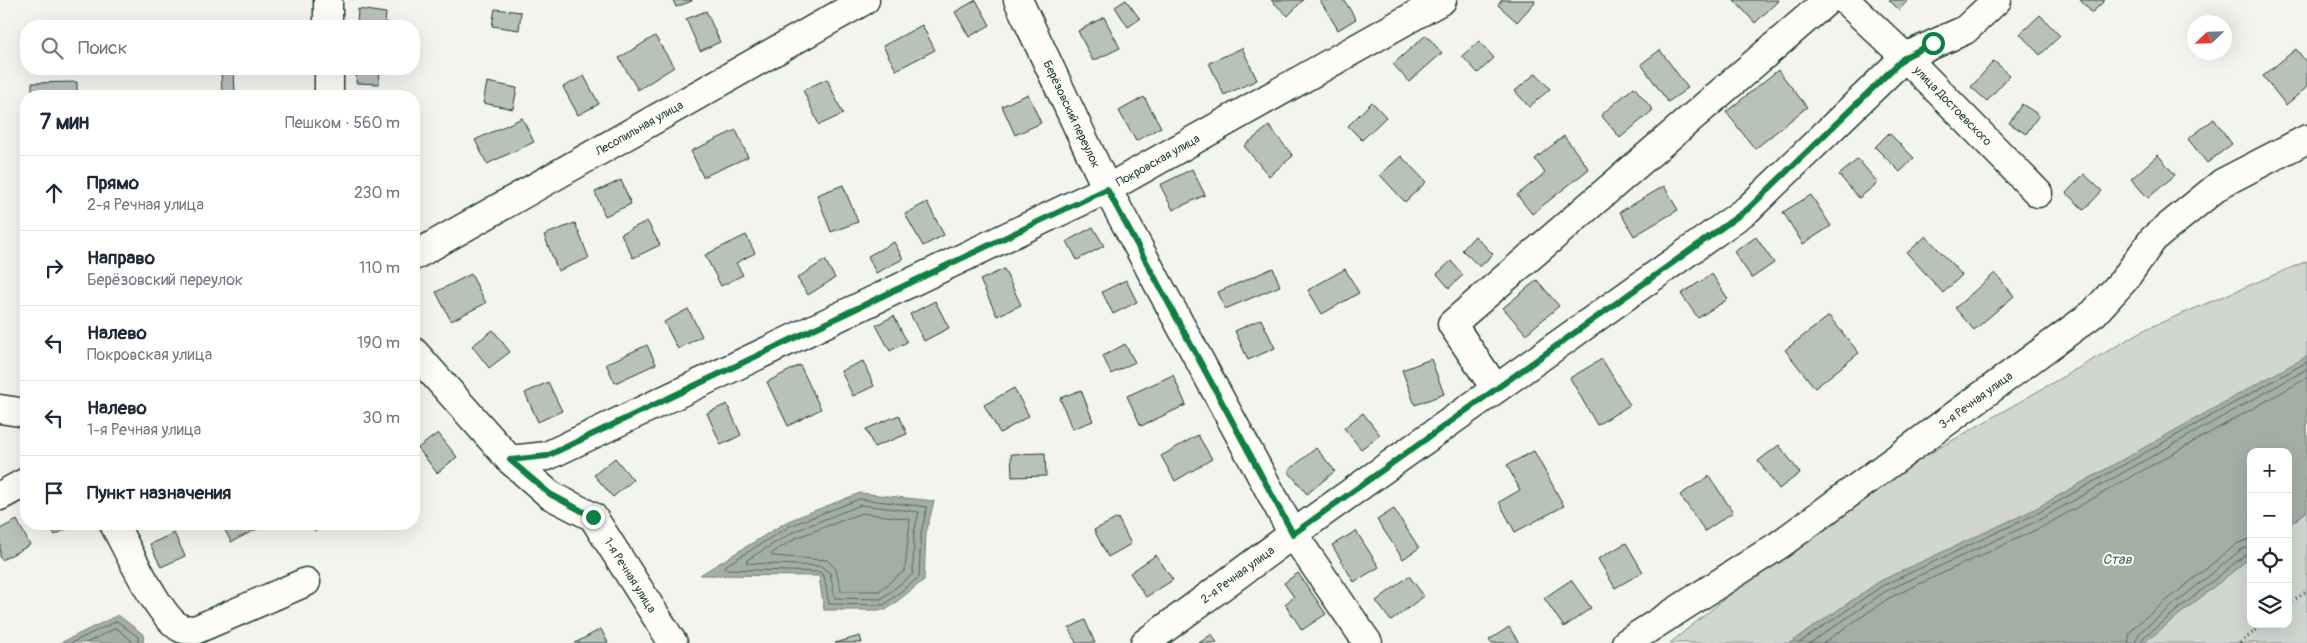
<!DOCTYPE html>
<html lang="ru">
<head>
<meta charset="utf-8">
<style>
	:root { --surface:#fff; --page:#f2f2f3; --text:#1f2937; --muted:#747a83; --line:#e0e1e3 }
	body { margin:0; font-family:Pangolin,sans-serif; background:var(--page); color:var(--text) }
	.controls { position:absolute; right:15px; bottom:15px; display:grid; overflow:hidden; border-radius:10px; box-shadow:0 5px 20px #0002 }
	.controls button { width:45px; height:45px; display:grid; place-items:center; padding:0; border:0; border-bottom:1px solid var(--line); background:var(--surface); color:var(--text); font:25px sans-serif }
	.compass { position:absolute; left:2187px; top:15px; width:45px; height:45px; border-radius:50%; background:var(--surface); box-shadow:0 5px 20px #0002; rotate:247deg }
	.stop { position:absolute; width:15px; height:15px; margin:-11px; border:4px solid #0b8043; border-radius:50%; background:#fff }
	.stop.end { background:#0b8043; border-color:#fff; box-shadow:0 1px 5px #0008 }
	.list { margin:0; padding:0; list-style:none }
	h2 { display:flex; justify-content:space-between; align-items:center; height:65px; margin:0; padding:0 20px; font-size:21px }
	h2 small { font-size:16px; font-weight:400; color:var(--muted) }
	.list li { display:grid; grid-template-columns:32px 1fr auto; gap:15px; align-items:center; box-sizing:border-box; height:75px; padding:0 20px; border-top:1px solid var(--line) }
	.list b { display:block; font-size:19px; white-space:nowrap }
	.list p { margin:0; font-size:16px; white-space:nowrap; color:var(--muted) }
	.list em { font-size:16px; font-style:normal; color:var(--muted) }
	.icon { flex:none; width:28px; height:28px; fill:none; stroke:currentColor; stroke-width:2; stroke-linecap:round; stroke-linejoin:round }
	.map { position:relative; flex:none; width:2307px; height:643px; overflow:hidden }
	.search { position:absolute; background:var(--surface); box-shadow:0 5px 20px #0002; left:20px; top:20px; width:400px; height:55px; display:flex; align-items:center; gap:12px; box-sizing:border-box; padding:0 18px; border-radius:20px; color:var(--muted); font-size:19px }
	.panel { position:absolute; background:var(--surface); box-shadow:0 5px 20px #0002; left:20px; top:90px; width:400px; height:440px; border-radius:20px }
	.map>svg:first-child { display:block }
	.green { fill:#d1d6d1; stroke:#788a82; fill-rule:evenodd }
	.water { fill:#a3aea7; stroke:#6e8179 }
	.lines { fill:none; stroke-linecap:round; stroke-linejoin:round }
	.shore { stroke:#546a62; stroke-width:1 }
	.building { fill:#b9c1bb; stroke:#1f3d34 }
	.minor-casing { stroke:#1f3d34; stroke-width:31 }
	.path { stroke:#1f3d34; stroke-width:3; stroke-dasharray:1 4; stroke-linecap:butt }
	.minor { stroke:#fdfcf7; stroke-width:28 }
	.route { stroke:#0b8043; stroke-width:6 }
	.labels { text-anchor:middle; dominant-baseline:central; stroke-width:4; stroke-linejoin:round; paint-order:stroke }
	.street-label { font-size:12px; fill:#1f3d34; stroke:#fdfcf7 }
	.water-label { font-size:14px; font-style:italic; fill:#475f56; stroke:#fdfcf7 }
</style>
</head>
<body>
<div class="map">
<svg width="2307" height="643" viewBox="0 0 2307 643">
	<rect width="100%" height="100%" fill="#f4f4ef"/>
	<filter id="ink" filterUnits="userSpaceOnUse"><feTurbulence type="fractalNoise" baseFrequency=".02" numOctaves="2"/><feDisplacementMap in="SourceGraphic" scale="10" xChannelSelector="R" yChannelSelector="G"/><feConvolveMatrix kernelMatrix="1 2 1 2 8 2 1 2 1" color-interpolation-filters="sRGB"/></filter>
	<g filter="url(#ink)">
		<path class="green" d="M2307,261V643H1670L1842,504L2146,329ZM2251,452H2288V624H2251Z"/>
		<g class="water">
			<polygon points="2307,356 2307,511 2288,526 2288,452 2251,452 2251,557 2144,643 1790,643 1880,581 2033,510"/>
			<polygon points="860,493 934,501 926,533 924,580 886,610 824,610 819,576 700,575 788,521"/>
			<polygon points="118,615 144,635 143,643 60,643"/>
		</g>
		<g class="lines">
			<g class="shore">
				<polygon points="860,499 927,507 921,533 919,577 884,605 829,604 824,576 820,572 724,569 725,566 790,526"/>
				<polygon points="861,505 919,512 914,532 913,574 881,599 835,598 830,573 821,566 746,563 747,560 793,532"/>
				<polygon points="862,513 910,519 905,570 879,591 841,591 836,569 827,560 772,556 772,553 796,538"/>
				<polyline points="71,643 117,621 138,637 138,643"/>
				<polyline points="86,643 116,628 131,640 132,643"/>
				<polyline points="1799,643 1882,586 2036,514 2307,362"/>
				<polyline points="1810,643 1886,591 2039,520 2307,369"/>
				<polyline points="1823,643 1889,598 2042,527 2307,378"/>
				<polyline points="2128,643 2130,633 2135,626 2238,543 2251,539"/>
				<polyline points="2135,643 2140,632 2242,549 2251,547"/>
				<polyline points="2141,643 2144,637 2246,554 2251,553"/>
			</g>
		</g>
		<g class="building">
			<polygon points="673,0 692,0 692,1 676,7"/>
			<polygon points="976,0 990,25 969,37 955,12"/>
			<polygon points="1126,0 1140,19 1128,27 1115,7"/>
			<polygon points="1271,0 1303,0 1288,16"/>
			<polygon points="1320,0 1344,0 1356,19 1338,30"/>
			<polygon points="1502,0 1534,0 1535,2 1517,22 1498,5"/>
			<polygon points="1734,0 1779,0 1755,23"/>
			<polygon points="1889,0 1908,0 1899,10"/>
			<polygon points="2080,0 2105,0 2092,13"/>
			<polygon points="358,9 386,13 385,26 357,26"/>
			<polygon points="495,9 521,12 519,30 492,26"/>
			<polygon points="706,11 720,42 700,51 686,19"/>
			<polygon points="2040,15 2060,36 2040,55 2020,34"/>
			<polygon points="1104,17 1120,48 1093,61 1078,31"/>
			<polygon points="922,25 935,50 896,70 883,46"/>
			<polygon points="1426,35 1442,53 1409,82 1393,64"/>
			<polygon points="655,36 674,67 638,90 619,58"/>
			<polygon points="1479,41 1494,58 1478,73 1462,56"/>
			<polygon points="1242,48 1257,80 1224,95 1209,63"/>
			<polygon points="2296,49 2307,63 2307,87 2286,105 2263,76"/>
			<polygon points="1660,50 1688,88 1668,102 1641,64"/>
			<polygon points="1994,61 2010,75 1987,101 1971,87"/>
			<polygon points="221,69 234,69 235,94 222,94"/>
			<polygon points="357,69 380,69 379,84 356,83"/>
			<polygon points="1778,70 1807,107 1755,149 1726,112"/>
			<polygon points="1536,73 1550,89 1529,107 1515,91"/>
			<polygon points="584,76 599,104 578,115 563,87"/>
			<polygon points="827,79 843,114 819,125 803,90"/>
			<polygon points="77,82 77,96 32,96 32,83"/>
			<polygon points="487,82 517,88 513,109 483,103"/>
			<polygon points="1634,87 1653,110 1620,138 1601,115"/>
			<polygon points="1028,94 1041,123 1015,135 1002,106"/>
			<polygon points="1144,97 1161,127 1136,141 1119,111"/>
			<polygon points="1372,102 1386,117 1362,140 1348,126"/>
			<polygon points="2022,104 2039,115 2026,134 2009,123"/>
			<polygon points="522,118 534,142 487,164 475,140"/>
			<polygon points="2214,119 2232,144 2207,163 2188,139"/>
			<polygon points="1269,126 1293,156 1269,176 1244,146"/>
			<polygon points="736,130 748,157 703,177 691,151"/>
			<polygon points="1889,133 1914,158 1900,172 1875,147"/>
			<polygon points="1564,136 1589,169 1532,214 1517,195 1545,173 1535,159"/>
			<polygon points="2158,155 2175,175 2148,198 2131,179"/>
			<polygon points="1401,156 1426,182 1405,202 1380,175"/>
			<polygon points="1858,159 1878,183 1859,198 1839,175"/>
			<polygon points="1192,169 1205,195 1173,210 1160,185"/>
			<polygon points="2084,174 2102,191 2084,210 2066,193"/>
			<polygon points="621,180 631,204 605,216 595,192"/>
			<polygon points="843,185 858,222 831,232 817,195"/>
			<polygon points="1664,186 1678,210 1634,236 1620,212"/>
			<polygon points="1811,195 1831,226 1803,244 1783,212"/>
			<polygon points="927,202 944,235 923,246 905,214"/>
			<polygon points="647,221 660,245 633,258 621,234"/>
			<polygon points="575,223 589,258 558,271 544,235"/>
			<polygon points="1093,227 1104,246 1077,260 1067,241"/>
			<polygon points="746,235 755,253 736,263 743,275 721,286 705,255"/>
			<polygon points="1475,236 1493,254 1480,267 1462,250"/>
			<polygon points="1926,236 1962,275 1943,293 1907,253"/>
			<polygon points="1756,237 1774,263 1752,278 1734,252"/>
			<polygon points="894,242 903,259 876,273 868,256"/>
			<polygon points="825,260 835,278 808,295 797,278"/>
			<polygon points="1451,261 1463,275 1449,288 1437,274"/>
			<polygon points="1273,268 1280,286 1225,309 1218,292"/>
			<polygon points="1004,269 1021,305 997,316 980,280"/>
			<polygon points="1345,269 1359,293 1322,314 1308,290"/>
			<polygon points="1995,273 2014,296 1974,330 1955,308"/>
			<polygon points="471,274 486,303 451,321 436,292"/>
			<polygon points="1712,274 1728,299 1698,318 1681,294"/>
			<polygon points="1126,280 1137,302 1113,314 1102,292"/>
			<polygon points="1537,280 1559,306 1526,334 1503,308"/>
			<polygon points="935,301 949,328 924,341 910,314"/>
			<polygon points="688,309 702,336 678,349 664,322"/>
			<polygon points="894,316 907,342 890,351 876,325"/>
			<polygon points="1829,316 1859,353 1815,388 1785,350"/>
			<polygon points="1261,319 1275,348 1248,360 1235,331"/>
			<polygon points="493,330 510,352 489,368 472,346"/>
			<polygon points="1125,344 1135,362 1111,374 1103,356"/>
			<polygon points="647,345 656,364 615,383 606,364"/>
			<polygon points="1431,359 1444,394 1415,405 1402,370"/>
			<polygon points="1602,359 1630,405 1597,425 1570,378"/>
			<polygon points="863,361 874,386 853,396 841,371"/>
			<polygon points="800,365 821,409 788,426 767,382"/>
			<polygon points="1173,375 1186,405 1141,426 1127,396"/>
			<polygon points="548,382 562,411 538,422 525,393"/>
			<polygon points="1014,388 1029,416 1000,433 984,405"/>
			<polygon points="1081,390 1093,421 1072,429 1060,398"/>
			<polygon points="727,404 741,435 721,445 707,413"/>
			<polygon points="1363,413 1380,435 1361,449 1344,428"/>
			<polygon points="899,415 907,434 874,447 866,429"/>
			<polygon points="438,433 457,457 437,473 418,448"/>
			<polygon points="1198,435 1212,459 1175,481 1161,456"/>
			<polygon points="1779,445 1800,473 1779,489 1758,461"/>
			<polygon points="1316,448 1335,471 1307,494 1288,471"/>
			<polygon points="1534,451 1564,506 1515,532 1499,502 1520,490 1507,465"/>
			<polygon points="1045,453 1046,476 1012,477 1011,454"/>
			<polygon points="615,458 633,480 613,497 594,475"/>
			<polygon points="1709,476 1733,512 1705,531 1680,495"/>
			<polygon points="1394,509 1419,548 1403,559 1377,520"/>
			<polygon points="1118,518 1131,544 1108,557 1094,530"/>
			<polygon points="17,520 30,545 2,560 0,556 0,529"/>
			<polygon points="49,524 76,524 55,535"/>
			<polygon points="222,524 255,524 257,529 231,542"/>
			<polygon points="311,524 331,524 315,531"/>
			<polygon points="1356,531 1379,567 1354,582 1332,545"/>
			<polygon points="174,533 185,556 161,567 150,544"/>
			<polygon points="1626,543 1643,572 1615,588 1598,559"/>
			<polygon points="1156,555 1173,580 1146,597 1130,573"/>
			<polygon points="1298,573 1326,614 1302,630 1285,604 1294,597 1284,583"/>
			<polygon points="1409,576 1424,596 1391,621 1376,601"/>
			<polygon points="1571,580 1591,608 1564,627 1544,598"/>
			<polygon points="1085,620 1095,643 1076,643 1069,628"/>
			<polygon points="1509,627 1519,643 1491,643 1489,640"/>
			<polygon points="601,629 608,643 575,643"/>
			<polygon points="1212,634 1217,643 1199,643"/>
			<polygon points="860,636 862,643 835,643"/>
		</g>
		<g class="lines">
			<g class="minor-casing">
				<g id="minor">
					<polyline points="328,0 328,26"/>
					<path id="s1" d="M1018,0L1107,189L1293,534L1368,643"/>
					<path id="s2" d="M1845,0L1905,57L2038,193"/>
					<polyline points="329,69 329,96"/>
					<path id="s3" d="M414,256L865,0"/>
					<path id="s4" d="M414,352L510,460L550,495L593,517L673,643"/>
					<polyline points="1495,388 1452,324 1828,0"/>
					<polyline points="0,409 26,413"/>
					<path id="s5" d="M510,460L547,456L1107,189L1442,0"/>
					<polyline points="0,496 26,482"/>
					<path d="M114,524C126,546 161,622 183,629C186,630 191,629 195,630L306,582"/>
					<path id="s6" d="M1145,643L1293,534L1748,209L1905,57L1965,30L1997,0"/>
					<path id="s7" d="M1626,643L1779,545L2094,313L2124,280L2153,239L2222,183L2307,139"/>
				</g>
			</g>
			<g class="path">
				<polyline points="2288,605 2307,591"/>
				<polyline points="2240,643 2264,624"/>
			</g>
			<use href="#minor" class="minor"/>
		</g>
	</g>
	<g class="lines" filter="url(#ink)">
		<polyline class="route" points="593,517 550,494 510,460 547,456 1107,189 1293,534 1748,209 1905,57 1933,43"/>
	</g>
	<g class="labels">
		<g class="street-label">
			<text stroke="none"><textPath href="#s2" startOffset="151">улица Достоевского</textPath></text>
			<text stroke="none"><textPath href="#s1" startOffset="126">Берёзовский переулок</textPath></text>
			<text stroke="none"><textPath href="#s3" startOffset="259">Лесопильная улица</textPath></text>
			<text stroke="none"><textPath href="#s5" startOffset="716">Покровская улица</textPath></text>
			<text stroke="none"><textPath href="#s7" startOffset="426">3-я Речная улица</textPath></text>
			<text stroke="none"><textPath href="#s6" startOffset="115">2-я Речная улица</textPath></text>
			<text stroke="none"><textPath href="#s4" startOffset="315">1-я Речная улица</textPath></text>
		</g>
		<g class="water-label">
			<text x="2117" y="559">Став</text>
		</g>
	</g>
</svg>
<div class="controls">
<button>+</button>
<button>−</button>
<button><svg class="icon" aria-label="locate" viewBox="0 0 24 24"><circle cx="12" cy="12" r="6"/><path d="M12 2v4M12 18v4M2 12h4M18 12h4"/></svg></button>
<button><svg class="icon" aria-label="layers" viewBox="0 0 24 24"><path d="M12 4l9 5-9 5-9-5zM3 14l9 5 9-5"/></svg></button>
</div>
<svg class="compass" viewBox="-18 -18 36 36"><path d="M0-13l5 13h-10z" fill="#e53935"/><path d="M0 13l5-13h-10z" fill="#747a83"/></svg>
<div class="stop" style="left:1933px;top:43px"></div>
<div class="stop end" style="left:593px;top:517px"></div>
<div class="search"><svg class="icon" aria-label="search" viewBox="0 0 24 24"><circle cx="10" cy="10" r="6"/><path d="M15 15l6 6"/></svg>Поиск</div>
<section class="panel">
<h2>7 мин<small>Пешком · 560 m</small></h2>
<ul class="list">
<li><svg class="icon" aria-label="ahead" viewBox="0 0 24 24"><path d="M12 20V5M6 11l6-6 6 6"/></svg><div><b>Прямо</b><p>2-я Речная улица</p></div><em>230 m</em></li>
<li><svg class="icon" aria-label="right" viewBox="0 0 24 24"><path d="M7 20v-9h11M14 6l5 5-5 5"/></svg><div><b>Направо</b><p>Берёзовский переулок</p></div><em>110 m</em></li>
<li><svg class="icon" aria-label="left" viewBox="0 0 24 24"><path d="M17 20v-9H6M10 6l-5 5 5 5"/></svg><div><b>Налево</b><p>Покровская улица</p></div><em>190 m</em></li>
<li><svg class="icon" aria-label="left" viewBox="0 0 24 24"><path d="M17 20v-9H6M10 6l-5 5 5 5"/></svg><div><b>Налево</b><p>1-я Речная улица</p></div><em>30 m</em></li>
<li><svg class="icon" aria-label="arrive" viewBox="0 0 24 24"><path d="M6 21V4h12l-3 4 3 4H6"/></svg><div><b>Пункт назначения</b></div></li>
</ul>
</section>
</div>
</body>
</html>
